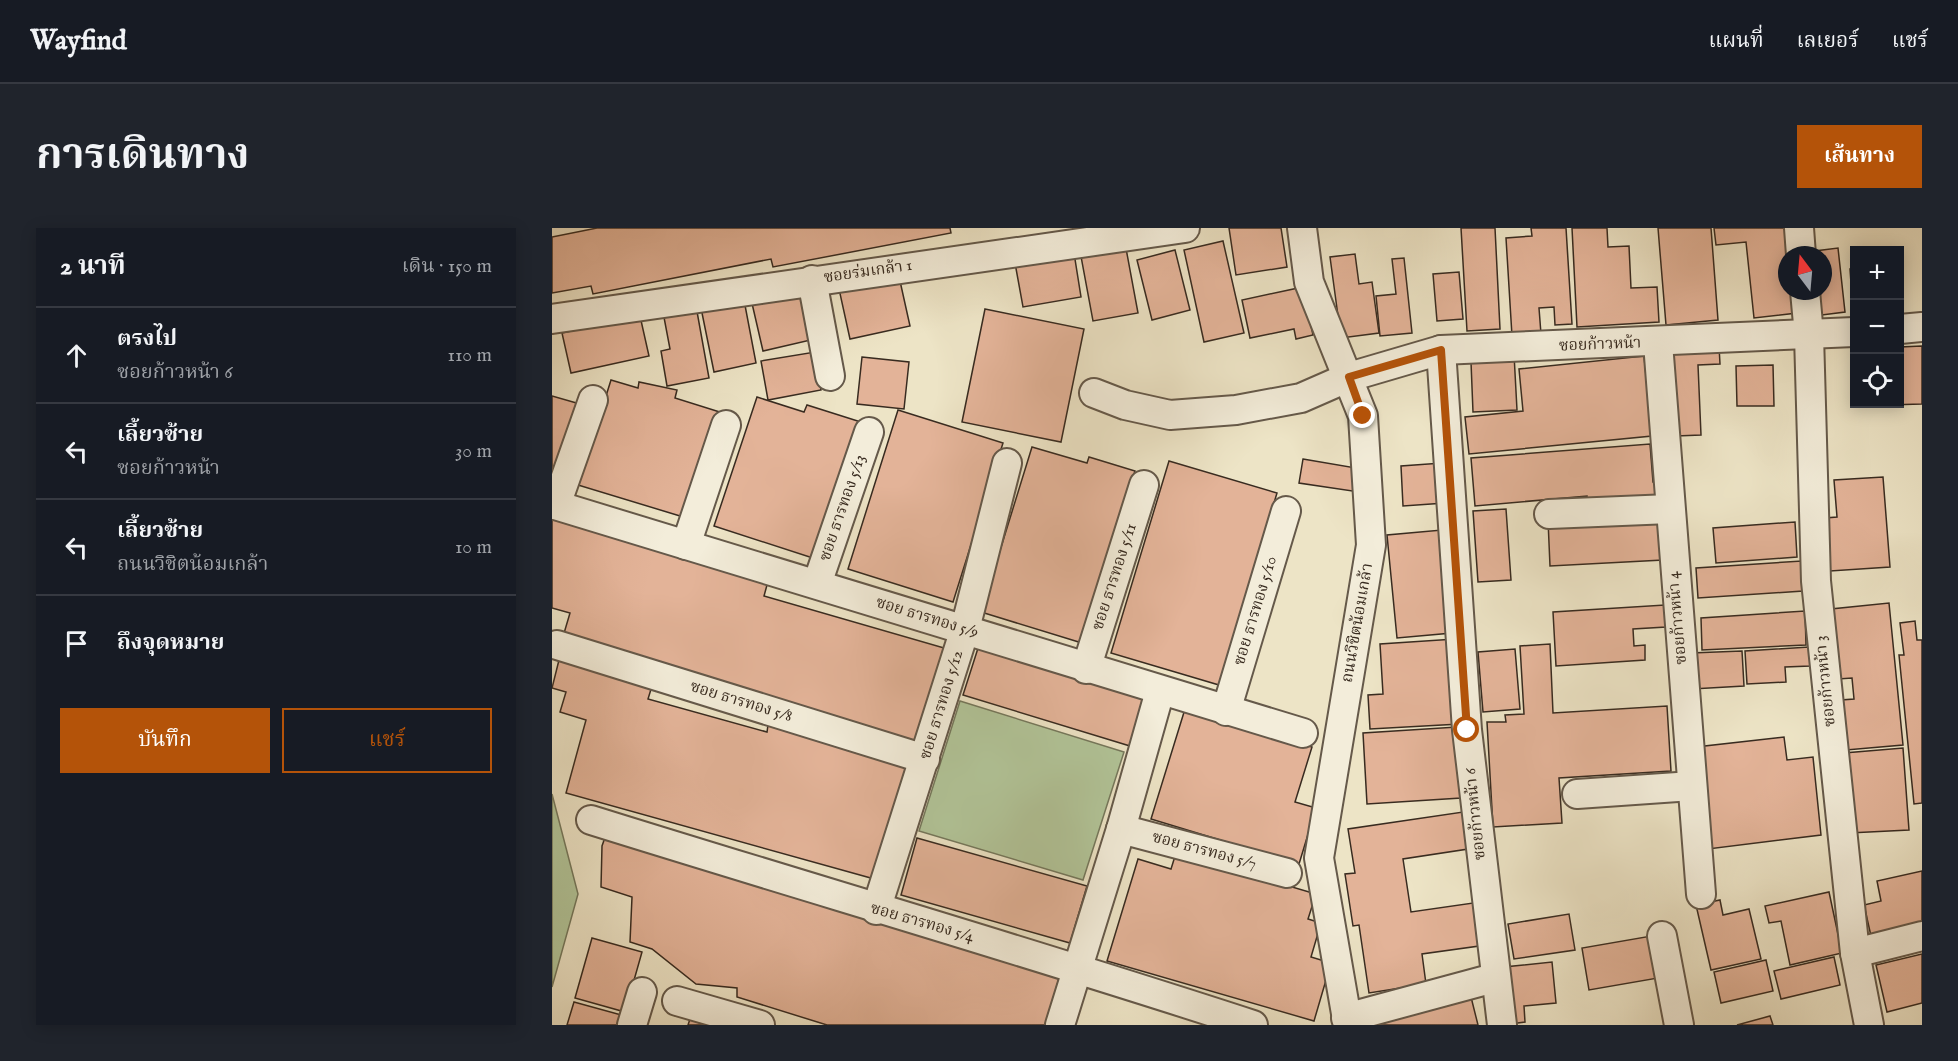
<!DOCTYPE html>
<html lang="th">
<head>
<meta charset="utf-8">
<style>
	:root { --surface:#171b24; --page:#20242c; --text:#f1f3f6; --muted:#9ea1a6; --line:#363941; --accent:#b45309 }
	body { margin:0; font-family:"IM FELL English","Noto Serif Thai",serif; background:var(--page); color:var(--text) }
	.controls { position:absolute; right:18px; top:18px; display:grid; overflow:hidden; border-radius:0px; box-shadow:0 3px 15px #0003 }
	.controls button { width:54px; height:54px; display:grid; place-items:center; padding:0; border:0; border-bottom:2px solid var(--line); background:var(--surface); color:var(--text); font:30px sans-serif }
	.compass { position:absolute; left:1226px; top:18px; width:54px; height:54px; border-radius:50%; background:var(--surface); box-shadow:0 3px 15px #0003; rotate:344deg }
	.stop { position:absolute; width:18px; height:18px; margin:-14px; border:4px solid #b45309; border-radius:50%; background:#fff }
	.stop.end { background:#b45309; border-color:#fff; box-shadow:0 2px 6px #0008 }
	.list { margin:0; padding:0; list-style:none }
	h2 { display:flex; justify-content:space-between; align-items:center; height:78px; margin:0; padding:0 24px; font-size:26px }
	h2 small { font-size:20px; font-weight:400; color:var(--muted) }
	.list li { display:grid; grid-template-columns:39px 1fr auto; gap:18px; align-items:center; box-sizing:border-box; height:96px; padding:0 24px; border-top:2px solid var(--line) }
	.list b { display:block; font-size:22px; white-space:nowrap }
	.list p { margin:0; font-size:20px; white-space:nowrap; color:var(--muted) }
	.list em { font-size:20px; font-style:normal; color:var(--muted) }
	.actions { display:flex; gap:12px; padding:18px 24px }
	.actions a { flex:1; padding:14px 0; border:2px solid var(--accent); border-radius:0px; text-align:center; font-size:21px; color:var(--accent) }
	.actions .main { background:var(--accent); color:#fff }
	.icon { flex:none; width:33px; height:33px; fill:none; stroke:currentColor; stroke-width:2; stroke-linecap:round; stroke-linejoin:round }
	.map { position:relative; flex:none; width:1370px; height:797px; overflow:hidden; border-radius:0px }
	header { display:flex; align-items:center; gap:36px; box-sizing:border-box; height:84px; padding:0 30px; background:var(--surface); border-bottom:2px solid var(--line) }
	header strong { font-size:28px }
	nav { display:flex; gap:33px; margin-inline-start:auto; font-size:21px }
	.intro { display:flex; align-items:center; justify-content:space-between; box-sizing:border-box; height:144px; padding:0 36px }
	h1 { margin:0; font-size:42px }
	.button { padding:15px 27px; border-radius:0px; background:var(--accent); color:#fff; font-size:21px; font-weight:700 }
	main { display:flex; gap:36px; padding:0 36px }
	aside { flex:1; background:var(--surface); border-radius:0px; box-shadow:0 3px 15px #0003 }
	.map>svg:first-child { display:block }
	.green { fill:#b2c599; stroke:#75785c; stroke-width:1.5 }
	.building { fill:#e3b398; stroke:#382b20; stroke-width:1.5 }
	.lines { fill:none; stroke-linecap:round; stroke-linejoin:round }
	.minor-casing { stroke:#65594a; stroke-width:32 }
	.minor { stroke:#f3edda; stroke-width:28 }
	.route { stroke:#b45309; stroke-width:8 }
	.labels { text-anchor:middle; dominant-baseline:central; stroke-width:4.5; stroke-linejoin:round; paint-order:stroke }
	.street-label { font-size:16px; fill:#382b20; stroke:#f3edda }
</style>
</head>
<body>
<header>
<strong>Wayfind</strong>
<nav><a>แผนที่</a><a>เลเยอร์</a><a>แชร์</a></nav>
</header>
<div class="intro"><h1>การเดินทาง</h1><a class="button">เส้นทาง</a></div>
<main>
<aside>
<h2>2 นาที<small>เดิน · 150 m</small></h2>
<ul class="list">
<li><svg class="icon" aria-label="ahead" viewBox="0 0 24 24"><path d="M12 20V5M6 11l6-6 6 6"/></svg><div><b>ตรงไป</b><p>ซอยก้าวหน้า 6</p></div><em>110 m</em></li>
<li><svg class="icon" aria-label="left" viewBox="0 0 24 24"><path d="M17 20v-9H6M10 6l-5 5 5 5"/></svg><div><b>เลี้ยวซ้าย</b><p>ซอยก้าวหน้า</p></div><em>30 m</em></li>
<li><svg class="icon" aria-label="left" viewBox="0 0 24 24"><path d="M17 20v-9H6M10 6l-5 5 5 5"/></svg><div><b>เลี้ยวซ้าย</b><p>ถนนวิชิตน้อมเกล้า</p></div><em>10 m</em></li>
<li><svg class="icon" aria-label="arrive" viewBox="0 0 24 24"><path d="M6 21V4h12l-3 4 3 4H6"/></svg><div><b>ถึงจุดหมาย</b></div></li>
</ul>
<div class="actions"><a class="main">บันทึก</a><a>แชร์</a></div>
</aside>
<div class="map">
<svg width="1370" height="797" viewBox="0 0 1370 797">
	<rect width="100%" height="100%" fill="#ede4c6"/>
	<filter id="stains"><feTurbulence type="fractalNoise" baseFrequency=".00333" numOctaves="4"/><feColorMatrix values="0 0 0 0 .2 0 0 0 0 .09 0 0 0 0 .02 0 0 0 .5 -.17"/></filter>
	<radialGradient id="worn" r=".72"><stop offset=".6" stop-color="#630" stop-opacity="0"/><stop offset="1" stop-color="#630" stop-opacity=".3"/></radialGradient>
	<g class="green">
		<polygon points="408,473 572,524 531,652 367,603"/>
		<polygon points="0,566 26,666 0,759"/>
	</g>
	<g class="building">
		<polygon points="45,0 398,0 399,5 221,39 219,31 41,66 39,58 0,65 0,9"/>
		<polygon points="677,0 729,0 735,39 684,47"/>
		<polygon points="909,0 943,0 948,101 915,103"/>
		<polygon points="979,0 1014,0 1020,96 1003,97 1002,79 987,80 989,106 960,108 954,10 980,8"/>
		<polygon points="1020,0 1055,0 1056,19 1077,18 1079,60 1105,59 1107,94 1025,99"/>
		<polygon points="1106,0 1159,0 1166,92 1114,97"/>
		<polygon points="1162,0 1236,0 1235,63 1243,63 1245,85 1202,90 1194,14 1164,17"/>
		<polygon points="671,13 692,105 652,114 632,22"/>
		<polygon points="573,15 586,85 541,93 528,23"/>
		<polygon points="1286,20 1293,84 1262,88 1260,63 1271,63 1271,27 1256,27 1255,24"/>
		<polygon points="623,22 638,82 600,92 585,32"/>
		<polygon points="522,25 529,69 471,79 463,35"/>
		<polygon points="803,26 807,56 820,54 827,105 789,110 778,29"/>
		<polygon points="852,30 860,105 828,108 824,68 844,66 840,31"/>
		<polygon points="1298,41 1302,41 1302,83 1301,84"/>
		<polygon points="907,44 911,91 885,93 881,46"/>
		<polygon points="348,53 358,98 298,111 287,61"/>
		<polygon points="252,59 263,111 211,123 199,71"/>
		<polygon points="751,59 761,107 744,111 742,101 698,110 690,72"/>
		<polygon points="192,72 204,135 162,144 149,80"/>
		<polygon points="144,78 157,150 115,158 109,123 118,121 111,84"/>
		<polygon points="433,81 532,101 509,214 410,194"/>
		<polygon points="88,88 97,128 19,145 10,105"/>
		<polygon points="1167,118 1168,136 1146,137 1149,207 1124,208 1120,120"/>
		<polygon points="1370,118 1370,176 1335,177 1348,176 1348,119"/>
		<polygon points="263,124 269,162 216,172 209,133"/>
		<polygon points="962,126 965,182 921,184 919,134"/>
		<polygon points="1092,128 1100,208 917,226 913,189 971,183 967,141"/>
		<polygon points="310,129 357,134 352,181 305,176"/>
		<polygon points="1221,137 1222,178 1185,178 1184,138"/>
		<polygon points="59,152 86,160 87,154 125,162 123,170 171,185 138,291 26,257"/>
		<polygon points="0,168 28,176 0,247"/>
		<polygon points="205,169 252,184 255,177 312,195 267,332 162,298"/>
		<polygon points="346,182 451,215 401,374 296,341"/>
		<polygon points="1098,216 1101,254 1105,254 1107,273 1035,279 1035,268 923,278 919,230"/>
		<polygon points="480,219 535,235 537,229 583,243 530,415 429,384"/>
		<polygon points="751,231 810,241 807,264 747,255"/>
		<polygon points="617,233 725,265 667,457 559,425"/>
		<polygon points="890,235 893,275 851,278 849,238"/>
		<polygon points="1331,249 1338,339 1278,343 1273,290 1285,289 1282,252"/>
		<polygon points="954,281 959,352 926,354 921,283"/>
		<polygon points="0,284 218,346 212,368 399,422 370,516 10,412 18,385 0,380"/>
		<polygon points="1108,287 1111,332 998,338 996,292"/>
		<polygon points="1243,294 1245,329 1164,335 1161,300"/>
		<polygon points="890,302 900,405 845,410 835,307"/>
		<polygon points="1250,333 1251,363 1146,370 1144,340"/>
		<polygon points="1337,375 1351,517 1294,522 1289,472 1302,471 1300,450 1286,451 1279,381"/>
		<polygon points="1113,377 1114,399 1081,401 1082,418 1093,417 1093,432 1004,438 1001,384"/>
		<polygon points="1253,383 1254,417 1150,422 1149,390"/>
		<polygon points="1363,393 1365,412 1370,412 1370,575 1362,576 1347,427 1352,427 1348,395"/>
		<polygon points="903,411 908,496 818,501 816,467 831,466 828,416"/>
		<polygon points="428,414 594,464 578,518 411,467"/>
		<polygon points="998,416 1001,485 1115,478 1119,543 1007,550 1010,595 941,599 935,494 954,494 953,487 972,486 968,418"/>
		<polygon points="1257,419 1258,438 1233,439 1234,454 1195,456 1193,423"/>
		<polygon points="963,421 968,481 931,484 926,424"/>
		<polygon points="1190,423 1192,458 1140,461 1139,425"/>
		<polygon points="7,432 100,458 96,471 215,504 216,497 358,540 326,652 14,565 34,492 8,484 14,464 0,460"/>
		<polygon points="633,481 760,519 743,574 764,580 747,636 599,591"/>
		<polygon points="905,499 909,570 815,576 811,505"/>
		<polygon points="1232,509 1235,532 1261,529 1269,607 1156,621 1144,519"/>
		<polygon points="1351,520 1357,602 1297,605 1292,525"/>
		<polygon points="911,584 916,621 851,631 859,684 921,675 927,718 870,726 874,756 817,765 807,697 801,698 793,646 803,645 796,601"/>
		<polygon points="55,604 510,741 493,797 275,797 185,769 185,760 144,756 100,721 78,714 80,669 49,659 50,618"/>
		<polygon points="365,610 535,658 518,715 349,667"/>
		<polygon points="624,625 764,666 756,691 769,695 759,729 779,735 762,793 555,733 586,631 619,641"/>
		<polygon points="1370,643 1370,697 1319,708 1312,677 1329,673 1325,653"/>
		<polygon points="1277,664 1290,725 1238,737 1229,693 1217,695 1213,678"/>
		<polygon points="1168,672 1171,687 1197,681 1209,731 1159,742 1144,677"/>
		<polygon points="1017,686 1023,722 962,731 956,696"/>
		<polygon points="1105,707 1112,749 1037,762 1030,720"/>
		<polygon points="40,710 90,724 73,784 23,770"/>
		<polygon points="1370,726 1370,775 1335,784 1324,737"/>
		<polygon points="1282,729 1288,757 1229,771 1222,743"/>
		<polygon points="1214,732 1221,763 1169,775 1162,744"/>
		<polygon points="1000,734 1004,775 972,778 973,794 958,796 952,739"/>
		<polygon points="919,769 926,797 816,797"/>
		<polygon points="22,774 73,788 71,797 15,797"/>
		<polygon points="139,788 173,797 136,797"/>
		<polygon points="1218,788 1221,797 1185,797"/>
	</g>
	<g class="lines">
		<g class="minor-casing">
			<g id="minor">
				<polyline points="750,0 757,54 811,188 819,317 767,630 796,797"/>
				<polyline points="1247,0 1249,27"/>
				<polyline points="260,52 278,148"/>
				<polyline points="1253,63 1257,107 1264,353 1303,725 1317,797"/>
				<polyline points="0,91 633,0"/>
				<polyline points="1348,101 1370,99"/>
				<polyline points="1106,115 1149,666"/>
				<polyline points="889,122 915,502 950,797"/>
				<polyline points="542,165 573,177 618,187 684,182 749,170 797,149 889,122 1302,104"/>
				<polyline points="0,276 751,505"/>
				<polyline points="4,277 41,172"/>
				<polyline points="997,286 1118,281"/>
				<polyline points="134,317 174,197"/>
				<polyline points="265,356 317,204"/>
				<polyline points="5,417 373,531"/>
				<polyline points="534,441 592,257"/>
				<polyline points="674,483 734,283"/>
				<polyline points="1025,566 1140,558"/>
				<path d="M39,592C260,661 481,725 701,797"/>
				<polyline points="569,601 735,645"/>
				<polyline points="324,682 413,401 455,235"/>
				<polyline points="1110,708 1127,797"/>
				<polyline points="1303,725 1370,708"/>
				<polyline points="125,773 208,797"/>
				<polyline points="794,790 942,750"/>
				<polyline points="80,797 90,764"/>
				<polyline points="508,797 569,601 608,463"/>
			</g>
		</g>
		<use href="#minor" class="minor"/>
	</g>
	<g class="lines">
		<polyline class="route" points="811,188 797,149 889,122 915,502"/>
	</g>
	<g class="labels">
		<g class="street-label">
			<text transform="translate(316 44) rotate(-8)">ซอยร่มเกล้า 1</text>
			<text transform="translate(1048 117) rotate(-2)">ซอยก้าวหน้า</text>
			<text transform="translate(291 280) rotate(-71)">ซอย ธารทอง 5/13</text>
			<text transform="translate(563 349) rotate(-72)">ซอย ธารทอง 5/11</text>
			<text transform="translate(704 383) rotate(-73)">ซอย ธารทอง 5/10</text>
			<text transform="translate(375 390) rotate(17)">ซอย ธารทอง 5/9</text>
			<text transform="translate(1126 390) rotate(-95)">ซอยก้าวหน้า 4</text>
			<text transform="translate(806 395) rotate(-80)">ถนนวิชิตน้อมเกล้า</text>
			<text transform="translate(1274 453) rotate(-96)">ซอยก้าวหน้า 3</text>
			<text transform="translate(189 474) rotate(17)">ซอย ธารทอง 5/8</text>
			<text transform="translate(390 477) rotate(-73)">ซอย ธารทอง 5/12</text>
			<text transform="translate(924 586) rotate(-96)">ซอยก้าวหน้า 6</text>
			<text transform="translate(652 623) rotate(15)">ซอย ธารทอง 5/7</text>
			<text transform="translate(370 695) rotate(16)">ซอย ธารทอง 5/4</text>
		</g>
	</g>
	<rect width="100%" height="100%" filter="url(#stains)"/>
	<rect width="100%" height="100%" fill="url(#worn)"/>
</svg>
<div class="controls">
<button>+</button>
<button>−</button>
<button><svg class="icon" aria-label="locate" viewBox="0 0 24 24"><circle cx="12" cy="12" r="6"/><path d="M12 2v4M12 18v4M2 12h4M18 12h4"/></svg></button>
</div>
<svg class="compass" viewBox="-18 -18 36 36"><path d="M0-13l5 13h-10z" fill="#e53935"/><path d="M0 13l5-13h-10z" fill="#9ea1a6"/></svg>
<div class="stop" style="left:915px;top:502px"></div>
<div class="stop end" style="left:811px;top:188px"></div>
</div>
</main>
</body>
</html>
